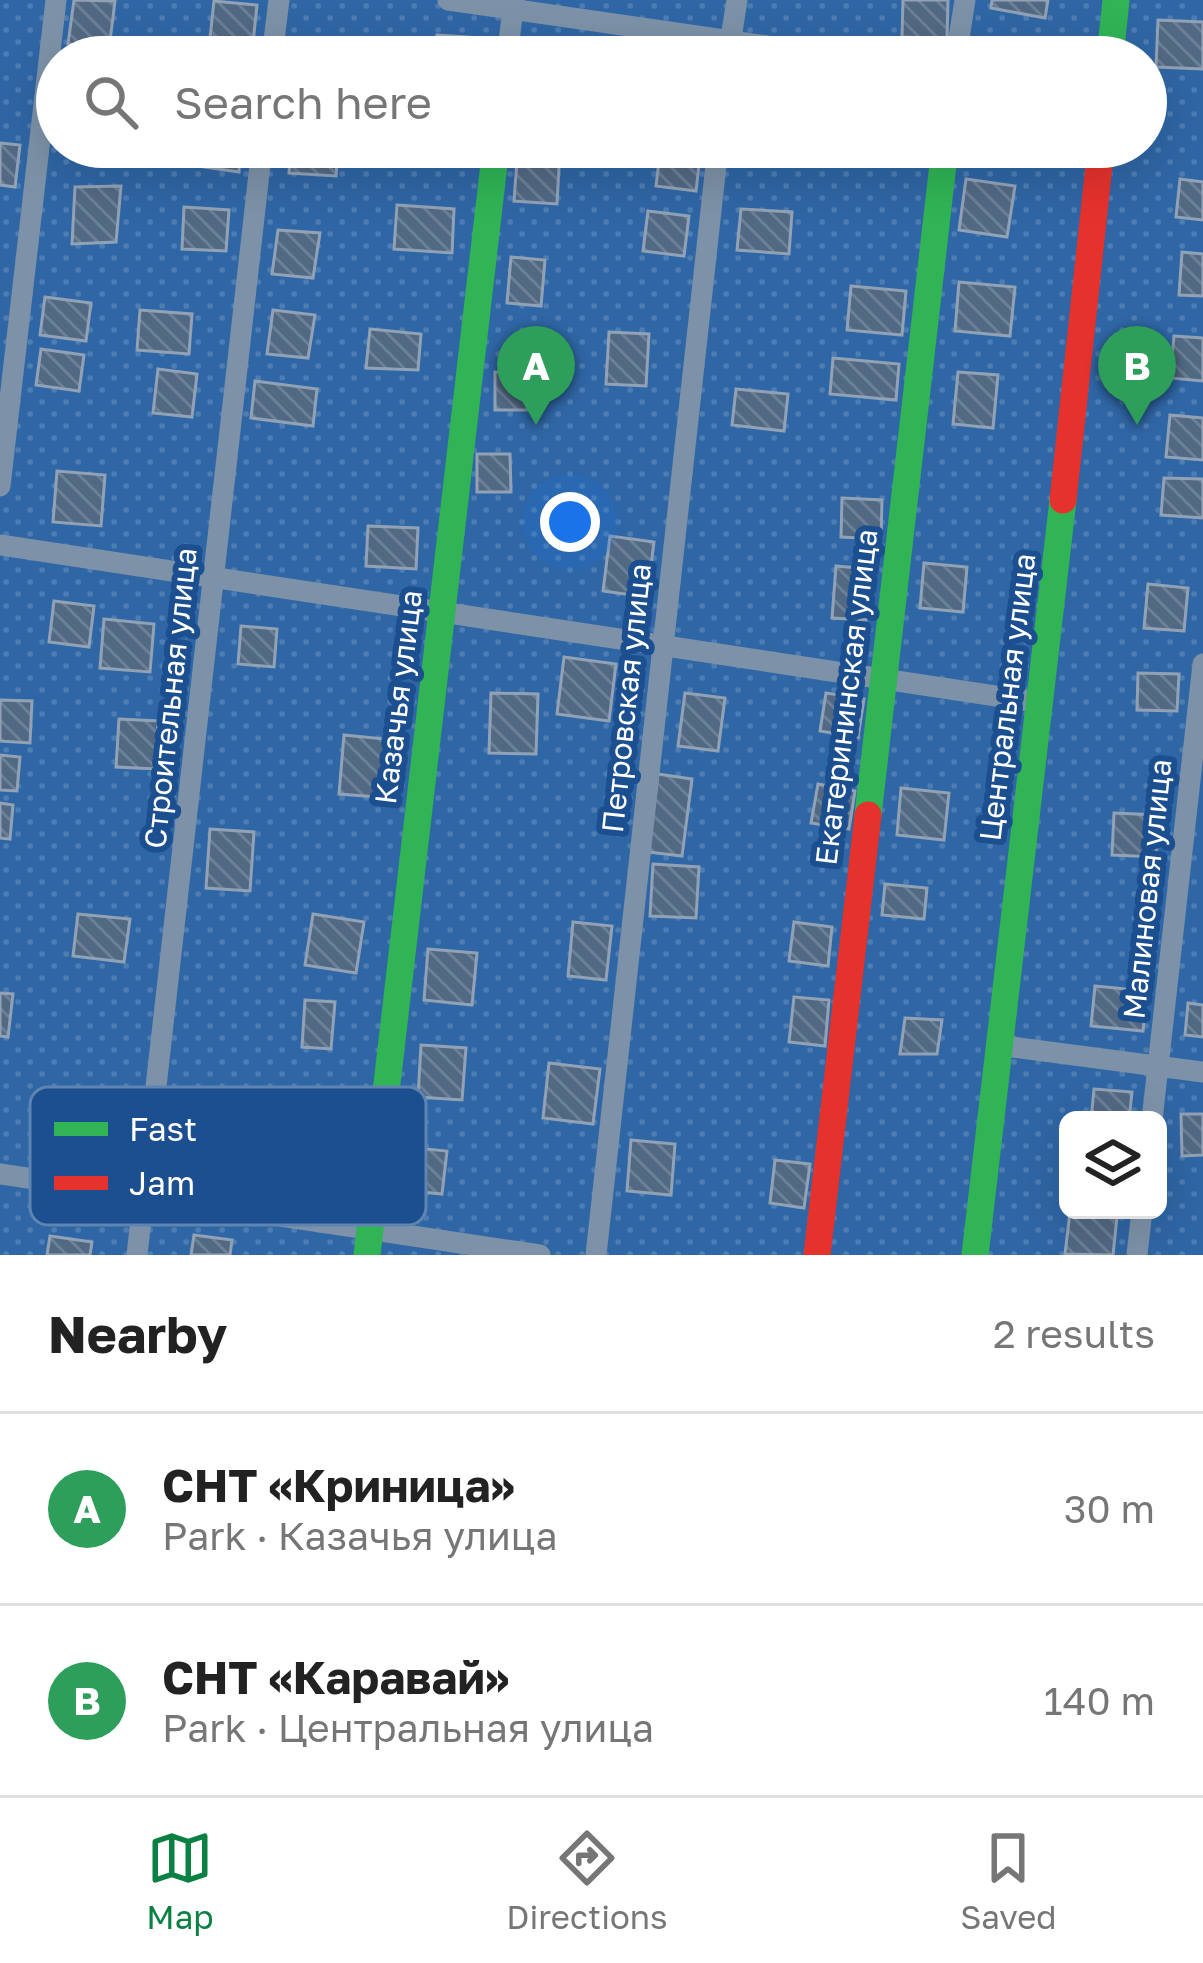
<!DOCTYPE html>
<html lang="en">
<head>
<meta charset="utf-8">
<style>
	:root { --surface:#fff; --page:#f2f2f2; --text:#222; --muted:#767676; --line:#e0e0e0; --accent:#0b8043 }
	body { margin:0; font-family:"Golos Text",sans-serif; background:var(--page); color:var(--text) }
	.controls { position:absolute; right:36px; bottom:36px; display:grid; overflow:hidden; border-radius:18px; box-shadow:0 12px 48px #0002 }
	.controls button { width:108px; height:108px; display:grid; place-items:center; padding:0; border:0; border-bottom:3px solid var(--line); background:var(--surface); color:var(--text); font:60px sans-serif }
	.you { position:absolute; left:570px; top:522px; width:42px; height:42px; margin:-30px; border:9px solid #fff; border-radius:50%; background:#1a73e8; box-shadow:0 0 0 18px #1a73e833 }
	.badge { display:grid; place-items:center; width:78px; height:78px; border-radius:50%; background:var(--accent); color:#fff; font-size:39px; font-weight:700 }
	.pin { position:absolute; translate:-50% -99px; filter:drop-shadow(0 3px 6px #0008) }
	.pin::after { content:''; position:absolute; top:63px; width:42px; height:36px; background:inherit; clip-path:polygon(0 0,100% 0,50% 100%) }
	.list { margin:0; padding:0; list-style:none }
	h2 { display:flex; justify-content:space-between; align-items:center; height:156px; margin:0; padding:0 48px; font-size:51px }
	h2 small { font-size:39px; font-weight:400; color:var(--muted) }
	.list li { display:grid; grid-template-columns:78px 1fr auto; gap:36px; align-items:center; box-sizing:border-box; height:192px; padding:0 48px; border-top:3px solid var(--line) }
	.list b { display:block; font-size:45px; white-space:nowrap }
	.list p { margin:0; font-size:39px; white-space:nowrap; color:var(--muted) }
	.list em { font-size:39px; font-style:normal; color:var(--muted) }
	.icon { flex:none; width:66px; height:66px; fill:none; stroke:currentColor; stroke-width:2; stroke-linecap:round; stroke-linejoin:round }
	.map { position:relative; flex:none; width:1203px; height:1255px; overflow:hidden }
	.search { position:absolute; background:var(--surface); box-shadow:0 12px 48px #0002; left:36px; right:36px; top:36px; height:132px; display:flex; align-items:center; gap:30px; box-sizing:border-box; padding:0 42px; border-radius:66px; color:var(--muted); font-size:45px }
	.sheet { height:540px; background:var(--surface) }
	nav { display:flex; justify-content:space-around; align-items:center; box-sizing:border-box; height:168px; border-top:3px solid var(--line); background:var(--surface); font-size:33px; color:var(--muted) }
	nav a { display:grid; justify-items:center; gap:6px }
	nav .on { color:var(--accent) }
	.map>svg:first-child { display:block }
	.garden { fill:url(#garden-dots); fill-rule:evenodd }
	.building { fill:url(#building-back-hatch); stroke:#92a2b6; stroke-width:3 }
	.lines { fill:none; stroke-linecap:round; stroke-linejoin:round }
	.street { stroke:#7d92a8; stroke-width:21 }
	.fast { stroke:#30b455; stroke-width:27 }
	.jam { stroke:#e5322d; stroke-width:27 }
	.labels { text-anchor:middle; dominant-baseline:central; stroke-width:12; stroke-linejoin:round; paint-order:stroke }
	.street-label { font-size:30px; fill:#fff; stroke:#1b4f8f }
	.key { fill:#1b4f8f; stroke:#5f84b1; stroke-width:3 }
	.key-label { font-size:33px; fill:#fff }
</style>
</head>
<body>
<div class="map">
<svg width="1203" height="1255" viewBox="0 0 1203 1255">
	<defs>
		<pattern id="garden-dots" width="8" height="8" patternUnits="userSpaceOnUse" patternTransform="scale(3)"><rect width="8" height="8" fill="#2f66a5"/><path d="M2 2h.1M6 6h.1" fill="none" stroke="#4e7db2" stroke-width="1.8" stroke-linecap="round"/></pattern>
		<pattern id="building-back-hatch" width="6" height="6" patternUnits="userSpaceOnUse" patternTransform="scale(3)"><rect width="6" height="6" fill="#526984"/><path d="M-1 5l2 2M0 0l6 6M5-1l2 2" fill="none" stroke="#6c8096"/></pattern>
	</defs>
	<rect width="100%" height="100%" fill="#365274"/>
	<path class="garden" d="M0,0H1203V1255H0ZM57,57H1146V147H57ZM1068,1120H1158V1210H1068Z"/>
	<g class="building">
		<polygon points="74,0 115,1 109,49 68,44"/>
		<polygon points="903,0 948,0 947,39 902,37"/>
		<polygon points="992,0 1048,0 1045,18 991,8"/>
		<polygon points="214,1 257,5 253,43 210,38"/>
		<polygon points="1158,20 1203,22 1203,69 1156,67"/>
		<polygon points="437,35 480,38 476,57 434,57"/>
		<polygon points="667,38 706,43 704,57 664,57"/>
		<polygon points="535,44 569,47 568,57 534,57"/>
		<polygon points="0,143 20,145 15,187 0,185"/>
		<polygon points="199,147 240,147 239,172 197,166"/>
		<polygon points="291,147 338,147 336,176 289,173"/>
		<polygon points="518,147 560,149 557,204 514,201"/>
		<polygon points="972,147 1029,147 1028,156 971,151"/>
		<polygon points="660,153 700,156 696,191 656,186"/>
		<polygon points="966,179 1015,186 1007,237 959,230"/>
		<polygon points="1180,179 1203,182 1203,220 1176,217"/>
		<polygon points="121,186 116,242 72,244 75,187"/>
		<polygon points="397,205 454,209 452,253 394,249"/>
		<polygon points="184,207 229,210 226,251 182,249"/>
		<polygon points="741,209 792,212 789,254 737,250"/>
		<polygon points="648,211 689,216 684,256 643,251"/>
		<polygon points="278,230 320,233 313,278 272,274"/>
		<polygon points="1182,252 1203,254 1203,296 1179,295"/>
		<polygon points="511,257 545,260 541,306 507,303"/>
		<polygon points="959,282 1015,287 1010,336 955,331"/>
		<polygon points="851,286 906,291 902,335 847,330"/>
		<polygon points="45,297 91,303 86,341 40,335"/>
		<polygon points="140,310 192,314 189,354 137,350"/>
		<polygon points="273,310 315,315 308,358 267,354"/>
		<polygon points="370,329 421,334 418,370 366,368"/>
		<polygon points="609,332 649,334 646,386 606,384"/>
		<polygon points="1174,336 1203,338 1203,381 1170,378"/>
		<polygon points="41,349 84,355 79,391 36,385"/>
		<polygon points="833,358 899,364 896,400 830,394"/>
		<polygon points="158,369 197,374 192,417 153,413"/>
		<rect x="495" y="372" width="33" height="38"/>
		<polygon points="958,372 998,375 993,428 953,424"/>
		<polygon points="255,381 317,389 313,426 251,418"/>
		<polygon points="736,389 788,394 784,431 732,425"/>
		<polygon points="1170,415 1203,418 1203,460 1166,457"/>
		<polygon points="477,454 510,454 511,492 477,492"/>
		<polygon points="57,471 105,475 101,526 53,522"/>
		<polygon points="1164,478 1203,479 1203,518 1161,515"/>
		<polygon points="842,498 882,500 881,539 841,537"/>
		<polygon points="368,526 418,528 416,569 366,566"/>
		<polygon points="610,536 654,542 647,597 603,591"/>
		<polygon points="924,563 967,567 963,612 920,608"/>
		<polygon points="836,566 870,569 866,620 832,618"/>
		<polygon points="1148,584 1188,588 1184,631 1144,628"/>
		<polygon points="54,601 94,606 89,647 49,642"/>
		<polygon points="104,619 154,624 150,672 100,668"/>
		<polygon points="241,626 277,629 274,667 238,664"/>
		<polygon points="564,657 616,664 609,721 557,714"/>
		<polygon points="1138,673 1179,674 1177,711 1137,710"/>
		<polygon points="491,693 538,694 536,754 489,753"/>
		<polygon points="685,693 725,698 718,751 678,746"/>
		<polygon points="826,693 864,699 858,737 820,731"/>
		<polygon points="0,700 32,701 30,743 0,741"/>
		<polygon points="119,719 158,721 156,769 116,767"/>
		<polygon points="344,735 395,740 390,798 339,794"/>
		<polygon points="0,755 20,757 17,791 0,790"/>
		<polygon points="658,774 692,779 682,856 648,852"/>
		<polygon points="818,784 855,791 849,829 811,823"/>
		<polygon points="901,788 949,793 944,840 897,835"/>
		<polygon points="0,803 13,805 10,839 0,838"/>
		<polygon points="1114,813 1158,815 1156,857 1112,855"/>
		<polygon points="210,829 254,832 250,891 206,888"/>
		<polygon points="653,864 699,867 696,918 650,916"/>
		<polygon points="885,884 927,888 924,919 882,915"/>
		<polygon points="78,914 130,919 124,962 73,956"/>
		<polygon points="313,914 364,922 356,973 305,965"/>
		<polygon points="573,922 612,926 606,980 568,976"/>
		<polygon points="794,922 832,927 828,966 789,961"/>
		<polygon points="428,949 477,953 472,1005 424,1000"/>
		<polygon points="1095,986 1147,991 1143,1031 1091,1026"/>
		<polygon points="0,993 13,994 8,1037 0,1036"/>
		<polygon points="794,997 829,1000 825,1046 789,1042"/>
		<polygon points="305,1000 335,1002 331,1049 302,1047"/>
		<polygon points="1188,1003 1203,1005 1203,1037 1185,1035"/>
		<polygon points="905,1018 942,1020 937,1054 900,1054"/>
		<polygon points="421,1045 466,1048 462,1100 418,1097"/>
		<polygon points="549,1063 600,1069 593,1124 543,1118"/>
		<polygon points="1094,1089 1132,1092 1129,1120 1091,1120"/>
		<polygon points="1181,1114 1203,1114 1203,1155 1182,1156"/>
		<polygon points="631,1140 675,1144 671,1195 627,1191"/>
		<polygon points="405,1147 447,1151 442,1194 401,1190"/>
		<polygon points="775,1160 810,1164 804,1208 770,1203"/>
		<polygon points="1070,1212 1117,1217 1113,1255 1065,1254"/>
		<polygon points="194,1235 232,1240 230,1255 191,1255"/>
		<polygon points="50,1236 92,1242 90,1255 47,1255"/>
	</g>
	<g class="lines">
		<g class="street">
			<polyline points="448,0 844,57"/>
			<polyline points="272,57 279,0"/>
			<polyline points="507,57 514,1"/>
			<polyline points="728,57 737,0"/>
			<polyline points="956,57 965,0"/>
			<polyline points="0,486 56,0"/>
			<polyline points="0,545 1042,703"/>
			<polyline points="997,1045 1203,1072"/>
			<polyline points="1152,1120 1203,664"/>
			<polyline points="0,1174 540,1255"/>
			<polyline points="137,1255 262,147"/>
			<polyline points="596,1255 718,147"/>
			<polyline points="1137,1255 1142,1210"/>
		</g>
		<g class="fast">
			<polyline points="1110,57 1116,0"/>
			<polyline points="868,815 945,147"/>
			<polyline points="367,1255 496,147"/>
			<polyline points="975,1255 1063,500"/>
		</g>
		<g class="jam">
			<polyline points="1063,500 1101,147"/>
			<polyline points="817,1255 868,815"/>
		</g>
	</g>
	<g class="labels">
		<g class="street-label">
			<text transform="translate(398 697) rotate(-83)">Казачья улица</text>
			<text transform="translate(846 697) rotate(-83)">Екатерининская улица</text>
			<text transform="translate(1007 697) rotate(-83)">Центральная улица</text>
			<text transform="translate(170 698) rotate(-84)">Строительная улица</text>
			<text transform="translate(626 698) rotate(-84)">Петровская улица</text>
			<text transform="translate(1147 889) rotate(-84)">Малиновая улица</text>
		</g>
	</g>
	<rect x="30" y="1087" width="396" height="138" rx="18" class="key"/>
	<rect x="54" y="1122" width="54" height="14" fill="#30b455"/>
	<rect x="54" y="1176" width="54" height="14" fill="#e5322d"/>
	<g class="key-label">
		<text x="129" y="1141">Fast</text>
		<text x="129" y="1195">Jam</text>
	</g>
</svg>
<div class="controls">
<button><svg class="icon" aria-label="layers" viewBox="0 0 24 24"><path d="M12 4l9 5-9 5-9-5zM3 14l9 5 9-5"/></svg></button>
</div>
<div class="you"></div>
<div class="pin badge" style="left:536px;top:425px;background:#2e9e5b">A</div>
<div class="pin badge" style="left:1137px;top:425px;background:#2e9e5b">B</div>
<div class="search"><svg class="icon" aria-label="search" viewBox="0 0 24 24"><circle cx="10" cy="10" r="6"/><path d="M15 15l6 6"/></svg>Search here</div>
</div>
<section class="sheet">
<h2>Nearby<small>2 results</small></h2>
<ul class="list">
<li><span class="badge" style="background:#2e9e5b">A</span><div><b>СНТ «Криница»</b><p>Park · Казачья улица</p></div><em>30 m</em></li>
<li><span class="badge" style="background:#2e9e5b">B</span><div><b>СНТ «Каравай»</b><p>Park · Центральная улица</p></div><em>140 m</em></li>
</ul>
</section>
<nav>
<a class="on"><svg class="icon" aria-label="map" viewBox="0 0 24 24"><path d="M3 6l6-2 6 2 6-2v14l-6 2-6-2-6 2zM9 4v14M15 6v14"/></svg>Map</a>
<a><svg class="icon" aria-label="directions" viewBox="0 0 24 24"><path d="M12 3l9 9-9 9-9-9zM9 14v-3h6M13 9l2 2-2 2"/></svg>Directions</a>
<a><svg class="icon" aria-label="saved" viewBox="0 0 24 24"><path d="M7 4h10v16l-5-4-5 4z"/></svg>Saved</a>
</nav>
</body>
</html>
